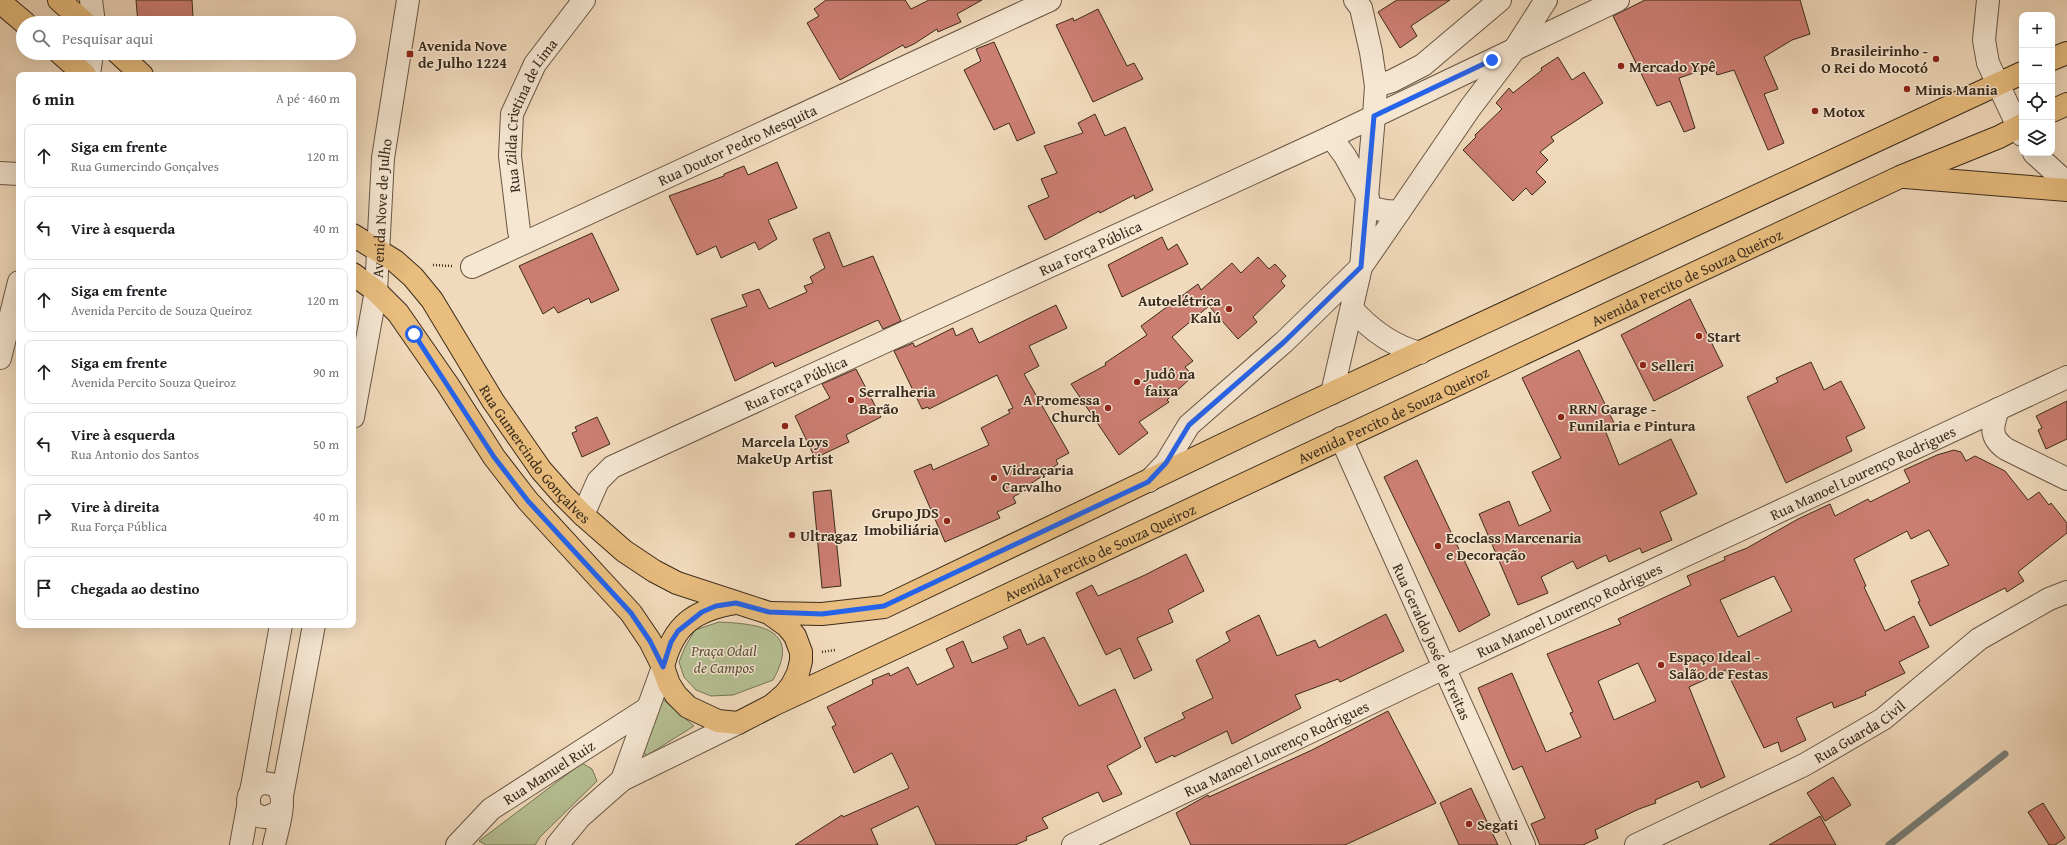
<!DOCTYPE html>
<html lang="pt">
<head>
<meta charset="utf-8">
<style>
	:root { --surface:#fff; --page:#f6f6f6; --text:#202124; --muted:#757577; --line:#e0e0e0 }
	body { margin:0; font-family:"Gentium Book Plus",serif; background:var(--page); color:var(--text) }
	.controls { position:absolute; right:12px; top:12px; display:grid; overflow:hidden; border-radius:8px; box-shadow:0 4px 16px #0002 }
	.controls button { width:36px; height:36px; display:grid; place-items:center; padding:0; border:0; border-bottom:1px solid var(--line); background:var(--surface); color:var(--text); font:20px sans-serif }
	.stop { position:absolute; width:12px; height:12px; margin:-9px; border:3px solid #2563eb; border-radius:50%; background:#fff }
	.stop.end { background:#2563eb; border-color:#fff; box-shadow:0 1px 4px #0008 }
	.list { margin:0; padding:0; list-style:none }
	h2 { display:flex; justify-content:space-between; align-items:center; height:52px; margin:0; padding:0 16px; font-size:17px }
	h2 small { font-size:13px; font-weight:400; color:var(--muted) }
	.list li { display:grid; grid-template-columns:26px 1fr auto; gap:12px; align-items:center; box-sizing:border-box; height:64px; margin:0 8px 8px; padding:0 8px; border:1px solid var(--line); border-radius:8px }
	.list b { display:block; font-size:15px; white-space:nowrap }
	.list p { margin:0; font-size:13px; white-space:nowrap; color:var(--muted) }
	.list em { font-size:13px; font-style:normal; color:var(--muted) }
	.icon { flex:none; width:22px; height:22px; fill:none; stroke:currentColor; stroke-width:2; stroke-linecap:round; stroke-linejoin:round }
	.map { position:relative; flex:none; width:2067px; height:845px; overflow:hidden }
	.search { position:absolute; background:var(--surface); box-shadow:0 4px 16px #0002; left:16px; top:16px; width:340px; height:44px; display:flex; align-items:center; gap:10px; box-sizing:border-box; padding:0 14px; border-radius:22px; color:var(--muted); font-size:15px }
	.panel { position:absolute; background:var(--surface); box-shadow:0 4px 16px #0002; left:16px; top:72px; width:340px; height:556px; border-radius:8px }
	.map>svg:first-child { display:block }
	.green { fill:#b6c194; stroke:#787658 }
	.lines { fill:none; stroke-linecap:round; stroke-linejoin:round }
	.stream { stroke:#78807c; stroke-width:7 }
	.building { fill:#cc7e73; stroke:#3b2b1c; fill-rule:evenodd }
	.minor-casing { stroke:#685744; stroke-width:24 }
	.major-casing { stroke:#3b2b1c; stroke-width:24 }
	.path { stroke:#3b2b1c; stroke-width:2.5; stroke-dasharray:1 2; stroke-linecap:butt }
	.minor { stroke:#f6e7d3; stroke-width:22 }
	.major { stroke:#e8bd7e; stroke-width:22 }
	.route { stroke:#2563eb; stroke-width:5 }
	.poi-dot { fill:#8f2418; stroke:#f6e7d3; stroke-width:1.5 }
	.labels { text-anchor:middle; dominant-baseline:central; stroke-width:3; stroke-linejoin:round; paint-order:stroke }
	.poi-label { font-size:15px; font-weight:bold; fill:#3b2b1c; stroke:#f6e7d3; text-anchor:start }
	.street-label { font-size:15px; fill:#3b2b1c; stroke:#f6e7d3 }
	.park-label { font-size:15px; font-style:italic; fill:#5a503a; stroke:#f6e7d3 }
</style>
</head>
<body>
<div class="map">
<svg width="2067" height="845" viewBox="0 0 2067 845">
	<rect width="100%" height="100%" fill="#f1dabc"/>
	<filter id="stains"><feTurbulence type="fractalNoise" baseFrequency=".005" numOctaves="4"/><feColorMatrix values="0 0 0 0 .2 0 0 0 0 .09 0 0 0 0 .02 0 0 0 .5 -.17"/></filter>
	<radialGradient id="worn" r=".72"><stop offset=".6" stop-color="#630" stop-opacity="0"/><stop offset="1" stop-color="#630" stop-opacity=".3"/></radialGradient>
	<g class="green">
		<path d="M719,622C759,624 802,628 773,680L733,695L711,696L696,690L684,677L679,662L685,647L695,630Z"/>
		<polygon points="659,696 694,726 646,756 643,750"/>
		<polygon points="582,763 592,769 597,781 540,837 535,845 486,845 479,841"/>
	</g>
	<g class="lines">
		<polyline class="stream" points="1889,845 2005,754"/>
	</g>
	<g class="building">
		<polygon points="136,0 192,0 193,17 138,23"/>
		<polygon points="826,0 905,0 911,9 929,0 982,0 957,14 961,22 938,32 937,29 914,44 905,48 903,45 840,80 807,23 819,16 814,9"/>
		<polygon points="1397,0 1450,0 1411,26 1417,36 1400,48 1378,12"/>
		<polygon points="1645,0 1800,0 1810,34 1792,40 1764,57 1778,89 1764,94 1784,143 1768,150 1734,70 1717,75 1714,66 1679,78 1695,128 1684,132 1670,101 1657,106 1613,16"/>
		<polygon points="1098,9 1127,66 1134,63 1143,79 1093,102 1056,25 1073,18 1074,21"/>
		<polygon points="994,42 1035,133 1017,141 1009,123 994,130 964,70 981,61 976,49"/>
		<polygon points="1558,57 1572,80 1584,72 1603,103 1551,137 1554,141 1540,152 1548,160 1536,172 1546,182 1532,195 1526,188 1513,201 1463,150 1476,137 1475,135 1502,109 1496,103 1509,88 1513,93 1542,70 1541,68"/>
		<polygon points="1095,114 1105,136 1125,127 1153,190 1135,199 1134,195 1100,213 1099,211 1045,240 1028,206 1049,197 1041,179 1057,173 1044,146 1083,133 1078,123"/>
		<polygon points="777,162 797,208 768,220 777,239 759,250 755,242 721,258 716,246 697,255 669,196 724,176 724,174 744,166 748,175"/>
		<polygon points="829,232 843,267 873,256 901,321 883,329 878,320 775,367 773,362 735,381 711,319 747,306 742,295 759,289 769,309 807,292 804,286 813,283 810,277 825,268 813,239"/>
		<polygon points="592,233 619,290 591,303 589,298 558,313 554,307 543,314 519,266"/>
		<polygon points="1162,237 1168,250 1177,244 1188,264 1122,297 1108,265"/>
		<polygon points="1258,257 1269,269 1275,264 1286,276 1281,281 1285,286 1253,317 1257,322 1238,339 1209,306 1172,337 1193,361 1185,367 1193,376 1167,400 1169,402 1139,422 1148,433 1119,455 1071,384 1106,365 1105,363 1147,335 1141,326 1198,284 1201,290 1232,263 1241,273"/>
		<polygon points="1690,299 1723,366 1654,401 1621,335"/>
		<polygon points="1056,305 1067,328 1029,346 1039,366 1024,374 1069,453 1056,460 1058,464 1043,474 1044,475 1027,486 1028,489 1013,497 1016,503 997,512 1000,518 945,542 914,471 931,464 933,470 989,445 981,428 1010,413 1008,410 1013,408 997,375 929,409 928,407 922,409 894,351 913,343 915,347 953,328 956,336 972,328 979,343"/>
		<polygon points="1579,350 1615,425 1605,430 1619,465 1671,439 1697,494 1660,512 1672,540 1642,553 1640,548 1609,562 1606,555 1577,569 1573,561 1541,577 1548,593 1518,605 1479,514 1509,501 1519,526 1551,511 1532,472 1561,458 1522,378"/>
		<polygon points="1811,362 1824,390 1841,381 1865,428 1846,437 1852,451 1786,483 1747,397 1778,382 1776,378"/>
		<polygon points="856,369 881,417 846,435 849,442 815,458 795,416 830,398 822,384"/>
		<polygon points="2067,401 2067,439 2046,449 2038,430 2042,428 2036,416"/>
		<polygon points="597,417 610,444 582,457 572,433 577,431 575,427"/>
		<path d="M1954,450L1961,452L1966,461L1975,456L2005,471L2028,500L2039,492L2049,505L2051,503L2067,523V533L2018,572L2024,581L2007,592L2005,588L1930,626L1918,602L1920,601L1911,581L1949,565L1929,530L1911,539L1907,531L1854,559L1866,586L1864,587L1885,631L1914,616L1929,647L1899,662L1905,673L1865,692L1866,695L1834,708L1832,702L1796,718L1806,740L1781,752L1778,742L1764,748L1726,670L1689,687L1725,777L1701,788L1698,781L1655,800L1656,803L1639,809L1595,830L1598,838L1583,845H1540L1531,824L1545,818L1522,766L1513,770L1478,688L1512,673L1546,752L1581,737L1570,713L1573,712L1547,654L1621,624L1618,619L1691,585L1687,576L1725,560L1724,557L1747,548L1798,519L1830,504L1835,516L1868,499L1870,502L1910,482L1904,470L1937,455ZM1774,576L1792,611L1738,637L1720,600ZM1638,663L1656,701L1614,720L1598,681Z"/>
		<polygon points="1417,460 1490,615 1459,632 1384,477"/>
		<polygon points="831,490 841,586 822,588 813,492"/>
		<polygon points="1186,554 1204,591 1168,610 1173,622 1137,638 1152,670 1134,679 1120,648 1106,655 1076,593 1092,585 1098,596 1145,575"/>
		<polygon points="1386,614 1404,651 1340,682 1338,679 1295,695 1301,708 1232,744 1227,731 1174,757 1173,755 1156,763 1144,738 1185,718 1182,713 1213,698 1196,660 1230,641 1226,632 1259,615 1277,656 1315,640 1319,648"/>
		<polygon points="1020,629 1027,645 1044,637 1079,706 1115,689 1141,747 1107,766 1122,794 1103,802 1098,792 1042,818 1048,828 1026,837 1027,840 1015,845 936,845 918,806 871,829 878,845 795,845 842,815 843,817 909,788 892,753 854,773 832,727 836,725 827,707 873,684 872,680 889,673 890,676 908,667 917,685 954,667 946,649 963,641 972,663 1008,648 1003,637"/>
		<polygon points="1388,711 1436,803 1345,845 1191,845 1176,813 1208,795 1209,797 1312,750"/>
		<polygon points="1833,777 1851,805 1825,821 1807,793"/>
		<polygon points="1471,788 1498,845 1459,845 1440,803"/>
		<polygon points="2043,803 2065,838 2055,845 2049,845 2028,812"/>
		<polygon points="1820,816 1836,845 1769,845"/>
	</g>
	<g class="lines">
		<g class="minor-casing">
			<g id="minor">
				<polyline points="91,0 94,23"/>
				<polyline points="1988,0 1984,40 1988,63 2022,135"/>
				<polyline points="89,75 92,53"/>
				<polyline points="1376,86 1392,81 1423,65 1500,0"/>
				<polyline points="1331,137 1345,156 1368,198"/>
				<polyline points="2034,153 2067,183"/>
				<polyline points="0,173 19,174"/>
				<polyline points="1399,212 1470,108 1514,50 1546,0"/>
				<path id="s1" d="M522,243L519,231L510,156L512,114L535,64L584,0"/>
				<path id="s2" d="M472,267L1050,0"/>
				<path d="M1352,309C1371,330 1392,346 1420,353"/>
				<polyline points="0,358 19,282"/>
				<polyline points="1332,393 1361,267 1374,116 1376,86 1371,52 1361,8 1355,0"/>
				<path d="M1998,409C1992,427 1989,437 2006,449L2067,479"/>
				<path id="s3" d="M353,417L376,291L383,158L408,0"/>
				<path id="s4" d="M1341,438L1524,845"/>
				<polyline points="1149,481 1166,463 1189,425 1284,342 1361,267 1399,212 1386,211 1367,207"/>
				<path id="s5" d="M583,515L598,481L612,467L1331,137L1618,0"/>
				<polyline points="622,780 663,667"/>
				<polyline points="251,792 281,625"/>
				<polyline points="282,796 314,625"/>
				<polyline points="241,845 249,801"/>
				<path d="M274,845C277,829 292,790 271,784C266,783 260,783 256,786C236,802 258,830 280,810"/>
				<path id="s6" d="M457,845L491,809L648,708"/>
				<polyline points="557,845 580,817 622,780 738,723"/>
				<path id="s7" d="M1073,845L1446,667L2067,377"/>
				<path id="s8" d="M1636,845L1804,765L1883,719L1979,639L2049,599L2067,592"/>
			</g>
		</g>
		<g class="major-casing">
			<g id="major">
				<polyline points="59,0 85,23"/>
				<polyline points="0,2 25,23"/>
				<polyline points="60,53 85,75"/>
				<polyline points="118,53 142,75"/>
				<polyline points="2052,59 2067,53"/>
				<polyline points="2052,111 2067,104"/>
				<polyline points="1905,177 2067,190"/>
				<path id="s9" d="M353,235L395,261L413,277L432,300L493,401L541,470L563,495L583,515L624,551L654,571L677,583L769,613L787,626L795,636L801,652V661L798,673L792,685L785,694L771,706L738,723L718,721L688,707L676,695L669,684L663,667L650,641L631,613L528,501L494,457L448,385L398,313L376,291L353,274"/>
				<polyline points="769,613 822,614 884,607 1304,406 2022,73"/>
				<path d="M663,667C673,625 694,610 736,603"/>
				<path id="s10" d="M771,706L1900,177L1999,137L2022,125"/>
			</g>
		</g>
		<g class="path">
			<polyline points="433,265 452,266"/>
			<polyline points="822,652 835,650"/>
		</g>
		<use href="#minor" class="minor"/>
		<use href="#major" class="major"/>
	</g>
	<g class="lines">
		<polyline class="route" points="414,334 494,457 528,501 631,613 650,641 663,667 671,642 678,631 702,612 716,606 736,603 769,612 822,614 884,606 1148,482 1166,463 1189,425 1284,342 1361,267 1374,116 1492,60"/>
	</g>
	<g class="poi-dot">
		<rect x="406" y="50" width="8" height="8" rx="2"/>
		<circle cx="1936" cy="59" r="4"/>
		<circle cx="1621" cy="66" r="4"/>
		<circle cx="1907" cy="89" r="4"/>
		<circle cx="1815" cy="111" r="4"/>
		<circle cx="1229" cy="309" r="4"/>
		<circle cx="1699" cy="336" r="4"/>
		<circle cx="1643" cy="365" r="4"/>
		<circle cx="1137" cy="382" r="4"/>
		<circle cx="851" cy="400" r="4"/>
		<circle cx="1108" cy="408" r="4"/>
		<circle cx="1561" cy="417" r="4"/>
		<circle cx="785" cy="426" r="4"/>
		<circle cx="994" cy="478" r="4"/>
		<circle cx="947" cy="521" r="4"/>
		<circle cx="792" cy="535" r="4"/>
		<circle cx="1438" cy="546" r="4"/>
		<circle cx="1661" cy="665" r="4"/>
		<circle cx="1469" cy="824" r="4"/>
	</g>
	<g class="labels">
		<g class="poi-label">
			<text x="418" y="45">Avenida Nove<tspan x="418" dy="17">de Julho 1224</tspan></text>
			<text x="1928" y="50" text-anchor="end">Brasileirinho -<tspan x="1928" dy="17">O Rei do Mocotó</tspan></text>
			<text x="1629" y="66">Mercado Ypê</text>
			<text x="1915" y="89">Minis Mania</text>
			<text x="1823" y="111">Motox</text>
			<text x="1221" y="300" text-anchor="end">Autoelétrica<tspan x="1221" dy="17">Kalú</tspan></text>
			<text x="1707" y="336">Start</text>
			<text x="1651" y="365">Selleri</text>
			<text x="1145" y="373">Judô na<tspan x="1145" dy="17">faixa</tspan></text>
			<text x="859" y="391">Serralheria<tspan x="859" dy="17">Barão</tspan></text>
			<text x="1100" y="399" text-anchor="end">A Promessa<tspan x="1100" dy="17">Church</tspan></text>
			<text x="1569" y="408">RRN Garage -<tspan x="1569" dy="17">Funilaria e Pintura</tspan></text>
			<text x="785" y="441" text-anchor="middle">Marcela Loys<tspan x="785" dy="17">MakeUp Artist</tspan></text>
			<text x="1002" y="469">Vidraçaria<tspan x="1002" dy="17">Carvalho</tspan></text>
			<text x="939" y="512" text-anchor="end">Grupo JDS<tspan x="939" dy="17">Imobiliária</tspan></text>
			<text x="800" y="535">Ultragaz</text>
			<text x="1446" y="537">Ecoclass Marcenaria<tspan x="1446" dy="17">e Decoração</tspan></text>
			<text x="1669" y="656">Espaço Ideal -<tspan x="1669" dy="17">Salão de Festas</tspan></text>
			<text x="1477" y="824">Segati</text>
		</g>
		<g class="street-label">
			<text stroke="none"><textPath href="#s1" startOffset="133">Rua Zilda Cristina de Lima</textPath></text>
			<text stroke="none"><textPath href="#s2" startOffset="292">Rua Doutor Pedro Mesquita</textPath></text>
			<text stroke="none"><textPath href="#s3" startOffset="211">Avenida Nove de Julho</textPath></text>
			<text stroke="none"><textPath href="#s5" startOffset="583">Rua Força Pública</textPath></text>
			<text stroke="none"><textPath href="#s10" startOffset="1011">Avenida Percito de Souza Queiroz</textPath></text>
			<text stroke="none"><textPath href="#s5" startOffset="259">Rua Força Pública</textPath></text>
			<text stroke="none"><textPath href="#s10" startOffset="687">Avenida Percito de Souza Queiroz</textPath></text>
			<text stroke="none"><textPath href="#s9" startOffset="289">Rua Gumercindo Gonçalves</textPath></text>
			<text stroke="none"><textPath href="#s7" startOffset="873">Rua Manoel Lourenço Rodrigues</textPath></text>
			<text stroke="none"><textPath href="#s10" startOffset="363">Avenida Percito de Souza Queiroz</textPath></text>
			<text stroke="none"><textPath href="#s7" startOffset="549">Rua Manoel Lourenço Rodrigues</textPath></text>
			<text stroke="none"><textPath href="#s4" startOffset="223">Rua Geraldo José de Freitas</textPath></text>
			<text stroke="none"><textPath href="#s8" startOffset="251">Rua Guarda Civil</textPath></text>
			<text stroke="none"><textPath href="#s7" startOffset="225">Rua Manoel Lourenço Rodrigues</textPath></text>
			<text stroke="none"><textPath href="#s6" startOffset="118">Rua Manuel Ruiz</textPath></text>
		</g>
		<g class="park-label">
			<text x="724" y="650">Praça Odail<tspan x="724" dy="17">de Campos</tspan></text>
		</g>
	</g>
	<rect width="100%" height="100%" filter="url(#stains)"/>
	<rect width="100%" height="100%" fill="url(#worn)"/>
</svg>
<div class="controls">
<button>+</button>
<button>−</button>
<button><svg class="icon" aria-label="locate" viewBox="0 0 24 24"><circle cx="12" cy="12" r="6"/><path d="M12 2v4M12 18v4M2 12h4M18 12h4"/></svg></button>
<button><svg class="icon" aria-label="layers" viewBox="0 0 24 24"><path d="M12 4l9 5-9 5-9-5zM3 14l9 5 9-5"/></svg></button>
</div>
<div class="stop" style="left:414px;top:334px"></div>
<div class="stop end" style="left:1492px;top:60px"></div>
<div class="search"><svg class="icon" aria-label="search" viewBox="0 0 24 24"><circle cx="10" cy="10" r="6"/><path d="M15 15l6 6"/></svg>Pesquisar aqui</div>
<section class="panel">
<h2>6 min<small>A pé · 460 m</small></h2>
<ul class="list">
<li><svg class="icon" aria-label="ahead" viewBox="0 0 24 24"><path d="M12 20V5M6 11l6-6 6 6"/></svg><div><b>Siga em frente</b><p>Rua Gumercindo Gonçalves</p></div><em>120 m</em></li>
<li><svg class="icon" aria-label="left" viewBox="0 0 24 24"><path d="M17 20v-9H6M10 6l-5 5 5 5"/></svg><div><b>Vire à esquerda</b></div><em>40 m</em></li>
<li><svg class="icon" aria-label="ahead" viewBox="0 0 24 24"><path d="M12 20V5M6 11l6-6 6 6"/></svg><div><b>Siga em frente</b><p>Avenida Percito de Souza Queiroz</p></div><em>120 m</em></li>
<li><svg class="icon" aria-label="ahead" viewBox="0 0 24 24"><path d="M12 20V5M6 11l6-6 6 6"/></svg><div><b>Siga em frente</b><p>Avenida Percito Souza Queiroz</p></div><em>90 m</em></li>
<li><svg class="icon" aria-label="left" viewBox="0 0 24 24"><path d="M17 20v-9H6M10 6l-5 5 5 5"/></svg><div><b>Vire à esquerda</b><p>Rua Antonio dos Santos</p></div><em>50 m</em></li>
<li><svg class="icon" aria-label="right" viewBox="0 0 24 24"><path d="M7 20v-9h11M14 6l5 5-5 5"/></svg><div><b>Vire à direita</b><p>Rua Força Pública</p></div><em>40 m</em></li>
<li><svg class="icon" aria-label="arrive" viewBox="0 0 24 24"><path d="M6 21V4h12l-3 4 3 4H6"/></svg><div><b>Chegada ao destino</b></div></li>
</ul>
</section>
</div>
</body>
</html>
